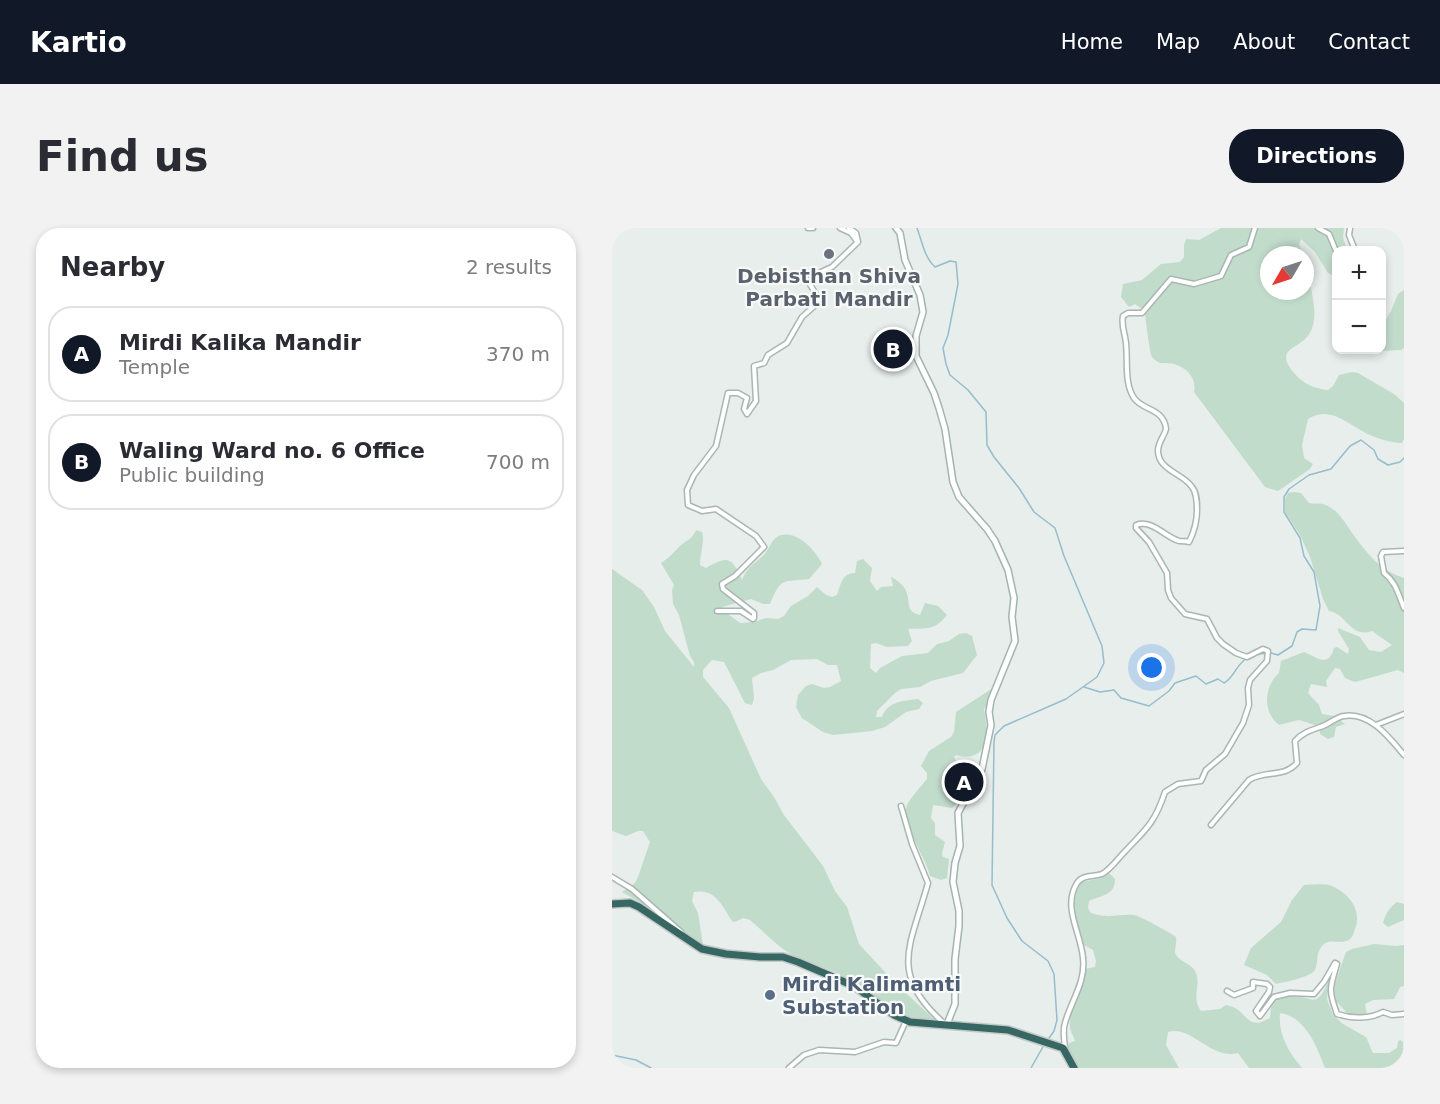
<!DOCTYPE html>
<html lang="en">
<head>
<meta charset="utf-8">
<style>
	:root { --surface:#fff; --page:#f2f2f3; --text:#2b2b33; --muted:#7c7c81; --line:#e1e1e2; --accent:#111827 }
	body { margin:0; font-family:"DejaVu Sans",sans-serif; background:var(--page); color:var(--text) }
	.controls { position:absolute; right:18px; top:18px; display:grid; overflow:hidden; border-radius:12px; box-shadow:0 3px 9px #0003 }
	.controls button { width:54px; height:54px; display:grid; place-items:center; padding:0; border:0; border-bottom:2px solid var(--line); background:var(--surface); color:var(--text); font:30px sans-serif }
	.compass { position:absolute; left:648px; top:18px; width:54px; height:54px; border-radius:50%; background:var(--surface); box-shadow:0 3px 9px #0003; rotate:231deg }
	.you { position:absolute; left:540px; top:440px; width:21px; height:21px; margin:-15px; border:4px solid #fff; border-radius:50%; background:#1a73e8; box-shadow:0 0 0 9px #1a73e833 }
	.badge { display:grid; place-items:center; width:39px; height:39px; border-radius:50%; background:var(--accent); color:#fff; font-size:20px; font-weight:700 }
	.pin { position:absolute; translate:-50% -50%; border:3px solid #fff; box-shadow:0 2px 6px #0006 }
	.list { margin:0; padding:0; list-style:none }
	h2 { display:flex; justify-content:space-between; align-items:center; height:78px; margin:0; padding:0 24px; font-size:26px }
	h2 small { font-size:20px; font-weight:400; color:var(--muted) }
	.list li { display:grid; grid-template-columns:39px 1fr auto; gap:18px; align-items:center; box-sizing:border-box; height:96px; margin:0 12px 12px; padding:0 12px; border:2px solid var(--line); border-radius:24px }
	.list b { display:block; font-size:22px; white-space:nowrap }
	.list p { margin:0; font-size:20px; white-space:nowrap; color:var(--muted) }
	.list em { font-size:20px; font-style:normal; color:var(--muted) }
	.map { position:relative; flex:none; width:792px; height:840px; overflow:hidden; border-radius:24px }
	header { display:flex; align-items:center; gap:36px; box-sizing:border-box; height:84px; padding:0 30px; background:var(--accent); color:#fff }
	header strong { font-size:28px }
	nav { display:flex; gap:33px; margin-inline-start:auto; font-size:21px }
	.intro { display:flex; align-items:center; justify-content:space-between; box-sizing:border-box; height:144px; padding:0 36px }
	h1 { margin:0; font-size:42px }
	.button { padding:15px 27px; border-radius:24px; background:var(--accent); color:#fff; font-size:21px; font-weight:700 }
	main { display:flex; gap:36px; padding:0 36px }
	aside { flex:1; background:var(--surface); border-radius:24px; box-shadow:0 3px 9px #0003 }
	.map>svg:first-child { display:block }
	.green { fill:#c2dccc }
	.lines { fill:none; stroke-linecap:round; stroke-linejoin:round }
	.stream { stroke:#96bdcb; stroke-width:1.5 }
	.street-casing { stroke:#aab6b2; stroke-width:7 }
	.secondary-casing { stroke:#a3b5b1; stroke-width:8 }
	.highway-casing { stroke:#c3c9c8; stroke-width:10 }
	.street { stroke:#fff; stroke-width:4 }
	.secondary { stroke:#fff; stroke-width:5 }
	.highway { stroke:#366762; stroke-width:7 }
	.worship-dot { fill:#6b7280; stroke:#f7faf9; stroke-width:2 }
	.service-dot { fill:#5c6f8a; stroke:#f7faf9; stroke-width:2 }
	.labels { text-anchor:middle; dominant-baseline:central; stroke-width:4.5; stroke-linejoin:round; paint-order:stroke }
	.worship-label { font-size:20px; font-weight:bold; fill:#5b616d; stroke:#f7faf9 }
	.service-label { font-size:20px; font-weight:bold; fill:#4e5e75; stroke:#f7faf9; text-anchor:start }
</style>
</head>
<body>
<header>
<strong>Kartio</strong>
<nav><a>Home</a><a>Map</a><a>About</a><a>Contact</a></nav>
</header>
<div class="intro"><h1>Find us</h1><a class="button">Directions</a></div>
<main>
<aside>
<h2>Nearby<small>2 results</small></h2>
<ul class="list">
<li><span class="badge">A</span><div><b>Mirdi Kalika Mandir</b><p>Temple</p></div><em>370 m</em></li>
<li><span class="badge">B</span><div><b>Waling Ward no. 6 Office</b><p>Public building</p></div><em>700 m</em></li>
</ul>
</aside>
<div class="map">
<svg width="792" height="840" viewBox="0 0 792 840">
	<rect width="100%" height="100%" fill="#e7eeeb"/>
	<g class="green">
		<path d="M609,0H732L731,9L735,22H724V46L722,48L716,45L703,24L689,11L687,17L692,27H657V63H693V32C696,50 706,80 701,97C695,124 657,116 683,146C691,156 704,161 716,162L721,158L727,147L740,144L746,145L782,166L792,175V211L790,215C780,215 767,211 758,207C738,198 718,176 696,191L690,217L692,230L701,236L698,241L666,263L653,259L582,164C585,150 575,140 562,136C553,134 547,138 540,129C538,127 533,88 533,83L523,76L517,79L509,69L511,56L530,52L549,36L568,34L572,29V17L574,11L587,12Z"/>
		<polygon points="792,62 792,120 789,122 770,123 768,122 770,122 770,98 779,83 786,66"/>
		<path d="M682,264L689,265L697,275C701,276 707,275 711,276C727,281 734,297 743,309C756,327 770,343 792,350V445L786,442L743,454L733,450L728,441L723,440L714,453L715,459L699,456L696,465L707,477L710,486L722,488L733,496L724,499L722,509L716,511L708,506V500L706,498L687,492L667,497C650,484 652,458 667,445L669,433L692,424C705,429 716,441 722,420L725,419L736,426L737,421L726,403V400L748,409L757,422L769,424L780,417L760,403C739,411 734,385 717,383L711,371L698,329L688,307L673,284V271L676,265Z"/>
		<path d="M84,302L90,304C93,313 88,326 88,337L94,340C116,328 119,328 130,352C136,338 141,337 151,328C157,322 159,312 165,309C182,299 204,322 210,336L197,351C170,354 169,349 158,376H151L139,371L110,379L113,384L128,395L142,394L154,390L166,391L172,388L179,378L196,368L205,359L214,367L220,369L225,367C229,356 230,345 243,345L245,333L251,331L260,340L258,353L265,363L269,359L281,358L279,349C285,352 292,357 294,363C299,374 293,384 308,387L313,375L326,378L335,387C322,403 315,400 296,401L300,413L296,418L275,419L264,415L259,416L258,440L264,445L268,440L290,428L316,425L325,416L337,413L347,406L354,405L360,408L365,427L351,445L319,453L308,459L289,461L283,465L265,483L264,489H270C276,473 291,473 306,471L311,475L307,481L294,484L273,499L260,503L221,507L211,504L190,490L184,479L186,467L194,458L200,456L212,460L218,459L229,453L225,437H216L205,431L179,432L161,442L149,445L140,450L142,470L140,477L133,475L112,434L100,432L91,442V449L117,480L149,551L162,569L172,587L211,638L223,663L235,679L247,716L283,755L323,792C299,805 250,757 227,746C214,739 198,736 184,729C168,721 152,704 138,692L131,690L123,694L120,693C110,677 103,660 82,664L80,673L86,685L91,717L38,680L10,664L23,655L26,649L38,614L31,603H26L14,608L0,603V341L30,362L42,379L53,403L82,439V434L78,428L67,387L61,376L60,362L62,357L49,335C57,330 61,325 67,319C75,311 79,313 84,302Z"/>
		<path d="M381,460L376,478L372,481C377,505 377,536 344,527L342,529L346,537L347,556L355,561L349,572L340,580L321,577L319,590L323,595V607L333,614L330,626L331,629L337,631L335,650L329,652L318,648C314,628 288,596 295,577C297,572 311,556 315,551V545L309,538L317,523L339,509L342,504L344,484Z"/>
		<path d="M497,645L503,651C503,668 489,667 477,673L476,680L479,685C499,691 504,686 522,687C528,688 559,705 564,709C565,714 563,720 563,724C565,734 581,735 584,745C589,758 579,770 589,783L608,781L614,777C629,780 629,787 640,794L647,795L658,790L659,778L662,772C666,771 671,769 676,768C701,766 703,785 717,752L715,771L721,787L731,796L754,809L761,825H777L785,820L786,814L788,812L791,814L792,840H713C705,819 694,789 668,785C666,806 676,824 690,840H637L626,825C598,832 580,797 556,804L554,817L567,840H467L455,820L457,815L463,813C462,808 458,804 458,799C456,783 469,758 473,741L483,739L484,733L481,722C478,720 475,719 472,717C460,707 458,665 470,654L489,650Z"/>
		<path d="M692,657C701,657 712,655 720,658C736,665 749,680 744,698C742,702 742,707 739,710C732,718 720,710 712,716C703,724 707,732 703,742C699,749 673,754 664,756L655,747L632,737L639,720L669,694L680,672Z"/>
		<path d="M785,674L792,676V692L776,699L771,695C774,685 777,680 785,674Z"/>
		<polygon points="762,716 785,718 792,717 792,758 788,759 782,771 761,772 753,776 755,788 735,785 724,773 722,758 734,724 740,721"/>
	</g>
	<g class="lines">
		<g class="stream">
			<path d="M305,0C310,13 312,29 323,39L338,33L344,34L346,56L336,107L331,120L334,136L338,147L356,162L374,184L375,217L382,229L407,260L422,284L443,300L452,328L490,418L492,435L485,449L454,471L392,498L383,507L382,514L380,657L395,690L410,713L436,733L442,746L445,792L442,803L435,813"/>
			<polyline points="644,426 659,425 666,427 680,418 685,404 690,401 704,402 708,378 702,344 692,328 688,310 672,284 672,269 677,261 697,247 719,241 738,218 749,212 762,222 766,231 776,237 788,234 792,230"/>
			<path d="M472,459L488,464L502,462L509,470L537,478L557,463L563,455L584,448L594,456L606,451L612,455C622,450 623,438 635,430"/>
			<polyline points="0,827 24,832 39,840"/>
			<polyline points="419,840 432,817"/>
		</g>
		<g class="street-casing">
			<g id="street">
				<polyline points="196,0 201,0"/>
				<polyline points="228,0 239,5 244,12"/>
				<polyline points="706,0 717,6 724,23"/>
				<polyline points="738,0 737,7 743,22"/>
				<path d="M792,323L771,324L769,328L772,345C784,354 786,366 792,380"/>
				<polyline points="105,383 129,383 141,391 142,390 142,385 111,361 110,356 123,348 152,319 144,308 104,281 90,283 76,277 75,262 82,247 104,218 116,165 126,165 135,170 132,181 135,186 144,173 142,138 152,135 156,127 175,115 190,89 208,73 196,53 209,44 220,39 246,14 244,5 237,0"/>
				<polyline points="764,497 792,486"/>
				<path d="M289,578L300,616L316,655C299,717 275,746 333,796"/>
				<path d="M599,597L637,552C653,542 672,550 685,535L683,513C691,504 700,502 711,498C719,495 724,489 732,488C758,484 777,509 792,527"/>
				<polyline points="0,649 20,661 69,704"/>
				<path d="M615,763L622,767L641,760V754L655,756L658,759L657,764L644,783L648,788L662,769L678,765L702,766L712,754L723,735L725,736C718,760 716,761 725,786C740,791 758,791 771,784L780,787L792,786"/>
				<path d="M453,823C453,814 450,803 453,795C459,773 474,754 471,730C469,705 450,679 465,655C471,646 482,649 490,646C497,642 502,636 507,630C531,603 541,600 553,564L566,556L589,553L594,542L613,526L631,495L637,477L636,460L638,452L655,433L656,423L651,421L635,429L624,425L611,416L605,410L595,391L573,386L559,370L556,362L555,345L537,314L524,300V297C540,291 553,309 567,313C570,313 574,313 577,314C582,304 585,293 585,282C585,275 585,265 580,259C572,246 546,242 546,223C546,214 552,209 554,201C552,180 531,183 522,170C512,155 516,133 514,115C513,105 509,98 511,88L516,85H530L559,51L582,56L609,48L619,27L637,19L643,0"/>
				<polyline points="177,840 192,827 207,822 243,824 272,814 284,815 294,793"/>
			</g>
		</g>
		<g class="secondary-casing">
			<polyline id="secondary" points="284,0 288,5 293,32 308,67 311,84 304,108 304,128 322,165 327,180 333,201 341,254 347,269 375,301 383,313 396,342 402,370 400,389 403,413 379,472 377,484 379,497 370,541 346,585 348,618 343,635 341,654 347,683 347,698 343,731 343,776 335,796"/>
		</g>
		<g class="highway-casing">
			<polyline id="highway" points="0,676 18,675 27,679 90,721 114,726 148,729 171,729 186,734 242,758 282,787 298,794 396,802 451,820 462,840"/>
		</g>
		<use href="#street" class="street"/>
		<use href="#secondary" class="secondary"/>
		<use href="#highway" class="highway"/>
	</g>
	<circle class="worship-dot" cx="217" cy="26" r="6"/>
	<circle class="service-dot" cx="158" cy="767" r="6"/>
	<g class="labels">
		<g class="worship-label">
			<text x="217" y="48">Debisthan Shiva<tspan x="217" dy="23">Parbati Mandir</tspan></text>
		</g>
		<g class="service-label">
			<text x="170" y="756">Mirdi Kalimamti<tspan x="170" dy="23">Substation</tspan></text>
		</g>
	</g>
</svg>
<div class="controls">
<button>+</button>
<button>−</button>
</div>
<svg class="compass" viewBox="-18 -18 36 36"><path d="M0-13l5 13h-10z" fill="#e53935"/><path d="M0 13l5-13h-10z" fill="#7c7c81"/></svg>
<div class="you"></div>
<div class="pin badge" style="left:352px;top:554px">A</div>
<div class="pin badge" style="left:281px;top:121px">B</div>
</div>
</main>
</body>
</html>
